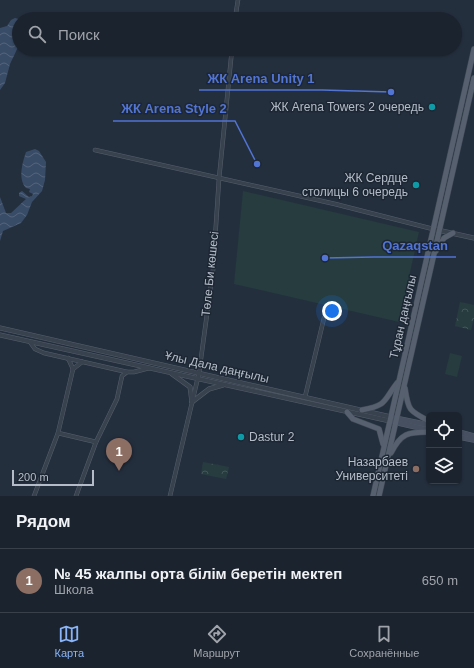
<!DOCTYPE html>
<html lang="ru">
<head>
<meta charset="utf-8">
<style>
	:root { --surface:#1b232e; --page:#242b36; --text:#f1f3f6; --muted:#a0a4aa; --line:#39404a; --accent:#8ab4f8 }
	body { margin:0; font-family:Helvetica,sans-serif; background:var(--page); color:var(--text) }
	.controls { position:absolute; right:12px; bottom:12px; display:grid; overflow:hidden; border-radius:6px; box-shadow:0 1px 3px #0004 }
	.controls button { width:36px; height:36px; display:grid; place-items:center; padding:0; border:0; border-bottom:1px solid var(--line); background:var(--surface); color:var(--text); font:20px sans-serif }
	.scale { position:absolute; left:12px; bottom:10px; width:82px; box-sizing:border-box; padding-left:4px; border:2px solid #b4bcc9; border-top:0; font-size:11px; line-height:14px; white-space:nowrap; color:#b4bcc9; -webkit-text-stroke:3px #1d2633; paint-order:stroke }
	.you { position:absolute; left:332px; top:311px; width:14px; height:14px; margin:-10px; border:3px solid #fff; border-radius:50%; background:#1a73e8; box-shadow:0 0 0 6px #1a73e833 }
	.badge { display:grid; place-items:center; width:26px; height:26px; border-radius:50%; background:var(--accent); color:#fff; font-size:13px; font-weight:700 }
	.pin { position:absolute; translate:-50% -33px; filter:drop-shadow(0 1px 2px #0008) }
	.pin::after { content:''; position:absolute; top:21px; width:14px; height:12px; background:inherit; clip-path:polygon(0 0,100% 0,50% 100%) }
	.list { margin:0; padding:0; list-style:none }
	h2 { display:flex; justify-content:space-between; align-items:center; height:52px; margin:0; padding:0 16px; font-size:17px }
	h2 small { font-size:13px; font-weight:400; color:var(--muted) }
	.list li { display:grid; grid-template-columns:26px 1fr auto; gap:12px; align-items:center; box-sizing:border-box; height:64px; padding:0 16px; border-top:1px solid var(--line) }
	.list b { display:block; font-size:15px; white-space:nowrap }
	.list p { margin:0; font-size:13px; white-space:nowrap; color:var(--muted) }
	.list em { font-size:13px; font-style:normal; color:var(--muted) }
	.icon { flex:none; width:22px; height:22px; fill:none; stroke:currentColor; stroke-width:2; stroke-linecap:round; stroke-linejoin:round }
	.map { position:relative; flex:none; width:474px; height:496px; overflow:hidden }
	.search { position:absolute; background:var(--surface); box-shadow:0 1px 3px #0004; left:12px; right:12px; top:12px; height:44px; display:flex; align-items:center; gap:10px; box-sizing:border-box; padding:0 14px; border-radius:22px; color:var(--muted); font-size:15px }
	.sheet { height:116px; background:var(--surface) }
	nav { display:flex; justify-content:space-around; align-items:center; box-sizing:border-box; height:56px; border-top:1px solid var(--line); background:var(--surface); font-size:11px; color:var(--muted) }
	nav a { display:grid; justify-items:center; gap:2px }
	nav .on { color:var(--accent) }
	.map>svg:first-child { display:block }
	.park { fill:url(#park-crowns) }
	.pitch { fill:#263c3f }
	.water { fill:url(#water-waves) }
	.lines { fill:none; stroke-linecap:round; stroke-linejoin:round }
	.minor-casing { stroke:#565f6c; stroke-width:4.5 }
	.tertiary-casing { stroke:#565f6c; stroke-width:5 }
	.secondary-casing { stroke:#565f6c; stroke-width:5.5 }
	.primary-casing { stroke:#414a57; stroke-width:6 }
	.minor { stroke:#38414e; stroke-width:3.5 }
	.tertiary { stroke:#38414e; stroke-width:4 }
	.secondary { stroke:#465061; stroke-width:4.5 }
	.primary { stroke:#56606e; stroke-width:5 }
	.culture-dot { fill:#0f9aa8; stroke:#1d2633; stroke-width:1.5 }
	.education-dot { fill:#8d6e63; stroke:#1d2633; stroke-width:1.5 }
	.labels { text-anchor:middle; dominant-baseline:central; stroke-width:3; stroke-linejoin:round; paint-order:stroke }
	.poi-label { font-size:12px; fill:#b4bcc9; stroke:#1d2633; text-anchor:end }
	.street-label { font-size:12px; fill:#b4bcc9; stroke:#1d2633 }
	.leader { fill:none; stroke:#5274d3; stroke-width:1.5 }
	.callout-dot { fill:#5274d3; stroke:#1d2633; stroke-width:1.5 }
	.callout-label { font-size:13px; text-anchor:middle; font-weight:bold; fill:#5274d3; stroke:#1d2633; stroke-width:3; stroke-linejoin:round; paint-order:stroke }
</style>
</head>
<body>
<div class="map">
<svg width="474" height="496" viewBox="0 0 474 496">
	<defs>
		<pattern id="park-crowns" width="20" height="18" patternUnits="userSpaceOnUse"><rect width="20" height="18" fill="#263c3f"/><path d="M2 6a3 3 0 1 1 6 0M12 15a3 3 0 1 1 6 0" fill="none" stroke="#435659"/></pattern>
		<pattern id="water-waves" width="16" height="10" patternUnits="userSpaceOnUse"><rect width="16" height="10" fill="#394c67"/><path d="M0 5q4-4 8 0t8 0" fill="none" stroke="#53647b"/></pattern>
	</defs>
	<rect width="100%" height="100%" fill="#242f3e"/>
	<g class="park">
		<polygon points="460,302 474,305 474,318 471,330 455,326"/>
		<polygon points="203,462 229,467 226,479 201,474"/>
	</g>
	<g class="pitch">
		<polygon points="243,191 419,232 399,322 234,284"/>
		<polygon points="450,353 462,356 457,377 445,374"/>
	</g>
	<g class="water">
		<polygon points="15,18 19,19 17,28 19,33 19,45 10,64 5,83 0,90 0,28 7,26 11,20"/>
		<path d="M35,149L39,151L46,162L45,180L42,191L32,202L27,215L21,223L3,231L0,241V197L6,213H11L26,199L19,196V193L22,191L29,197L32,196L33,194L29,192L30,189L26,188C18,179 22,164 26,152Z"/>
	</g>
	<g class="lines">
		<g class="minor-casing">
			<g id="minor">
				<polyline points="235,19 238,0"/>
				<polyline points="95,150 335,204 433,229"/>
				<polyline points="30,342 35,349 44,353 127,372"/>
				<polyline points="68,358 73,369 82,362"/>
				<polyline points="73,369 58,433 96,442"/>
				<polyline points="305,397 324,318"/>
				<polyline points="34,496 58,433"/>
				<polyline points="76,496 96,442 117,399 122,376 127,372 134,372 149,368"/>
				<polyline points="170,496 199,373 213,270 219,179 232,49"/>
			</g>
		</g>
		<g class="tertiary-casing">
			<g id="tertiary">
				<polyline points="433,229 474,238"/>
				<polyline points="0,328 391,417"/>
				<polyline points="0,335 390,421"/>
				<polyline points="172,374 190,387 192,402"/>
				<polyline points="192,402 209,389 223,385"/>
			</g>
		</g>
		<g class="secondary-casing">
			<g id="secondary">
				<polyline points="395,418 429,425"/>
				<polyline points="394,422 429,430"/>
				<polyline points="459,432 474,436"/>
				<polyline points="459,437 474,440"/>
			</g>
		</g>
		<g class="primary-casing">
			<g id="primary">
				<polyline points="436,251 444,238 453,233"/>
				<path d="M405,388C408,410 409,411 429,421"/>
				<path d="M362,410C388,405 383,401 397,383"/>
				<polyline points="347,412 353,419 379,429 383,444"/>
				<path d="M391,453C401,433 408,432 429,432"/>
				<polyline points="373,496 474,49"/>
				<polyline points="379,496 474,78"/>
			</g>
		</g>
		<use href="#minor" class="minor"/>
		<use href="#tertiary" class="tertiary"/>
		<use href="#secondary" class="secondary"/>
		<use href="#primary" class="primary"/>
	</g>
	<g class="culture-dot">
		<circle cx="432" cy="107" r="4"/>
		<circle cx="416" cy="185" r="4"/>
		<circle cx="241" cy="437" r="4"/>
	</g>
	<circle class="education-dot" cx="416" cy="469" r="4"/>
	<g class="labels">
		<g class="poi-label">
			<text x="424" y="107">ЖК Arena Towers 2 очередь</text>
			<text x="408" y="178">ЖК Сердце<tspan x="408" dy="14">столицы 6 очередь</tspan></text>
			<text x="249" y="437" text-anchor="start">Dastur 2</text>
			<text x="408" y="462">Назарбаев<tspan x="408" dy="14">Университеті</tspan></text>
		</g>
		<g class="street-label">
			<text transform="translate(210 274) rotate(-84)">Төле Би көшесі</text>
			<text transform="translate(403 317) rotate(-77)">Тұран даңғылы</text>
			<text transform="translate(217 367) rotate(13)">Ұлы Дала даңғылы</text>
		</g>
	</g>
	<path class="leader" d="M391 92L322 90H199M257 164L235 121H113M325 258L374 257H456"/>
	<g class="callout-dot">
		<circle cx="391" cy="92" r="4"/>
		<circle cx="257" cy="164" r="4"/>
		<circle cx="325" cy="258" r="4"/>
	</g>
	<g class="callout-label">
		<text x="261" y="83">ЖК Arena Unity 1</text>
		<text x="174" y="113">ЖК Arena Style 2</text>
		<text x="415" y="250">Qazaqstan</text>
	</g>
</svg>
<div class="controls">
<button><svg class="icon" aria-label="locate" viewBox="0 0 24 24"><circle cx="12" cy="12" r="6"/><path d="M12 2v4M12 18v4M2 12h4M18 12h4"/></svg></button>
<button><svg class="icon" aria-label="layers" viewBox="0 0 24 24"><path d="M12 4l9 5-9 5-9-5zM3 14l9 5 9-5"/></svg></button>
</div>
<div class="scale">200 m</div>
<div class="you"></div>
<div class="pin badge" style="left:119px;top:471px;background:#8d6e63">1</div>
<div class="search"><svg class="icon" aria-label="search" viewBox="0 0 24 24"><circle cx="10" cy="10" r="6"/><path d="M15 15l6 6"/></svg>Поиск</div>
</div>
<section class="sheet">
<h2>Рядом<small></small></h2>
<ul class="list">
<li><span class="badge" style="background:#8d6e63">1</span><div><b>№ 45 жалпы орта білім беретін мектеп</b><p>Школа</p></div><em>650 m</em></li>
</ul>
</section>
<nav>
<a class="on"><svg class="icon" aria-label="map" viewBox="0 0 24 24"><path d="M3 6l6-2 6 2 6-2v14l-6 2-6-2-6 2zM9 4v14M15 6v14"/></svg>Карта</a>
<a><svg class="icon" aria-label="directions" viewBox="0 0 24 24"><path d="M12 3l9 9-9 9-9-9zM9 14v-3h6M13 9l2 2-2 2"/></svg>Маршрут</a>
<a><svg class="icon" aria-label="saved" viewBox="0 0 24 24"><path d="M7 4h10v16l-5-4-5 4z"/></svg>Сохранённые</a>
</nav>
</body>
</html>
